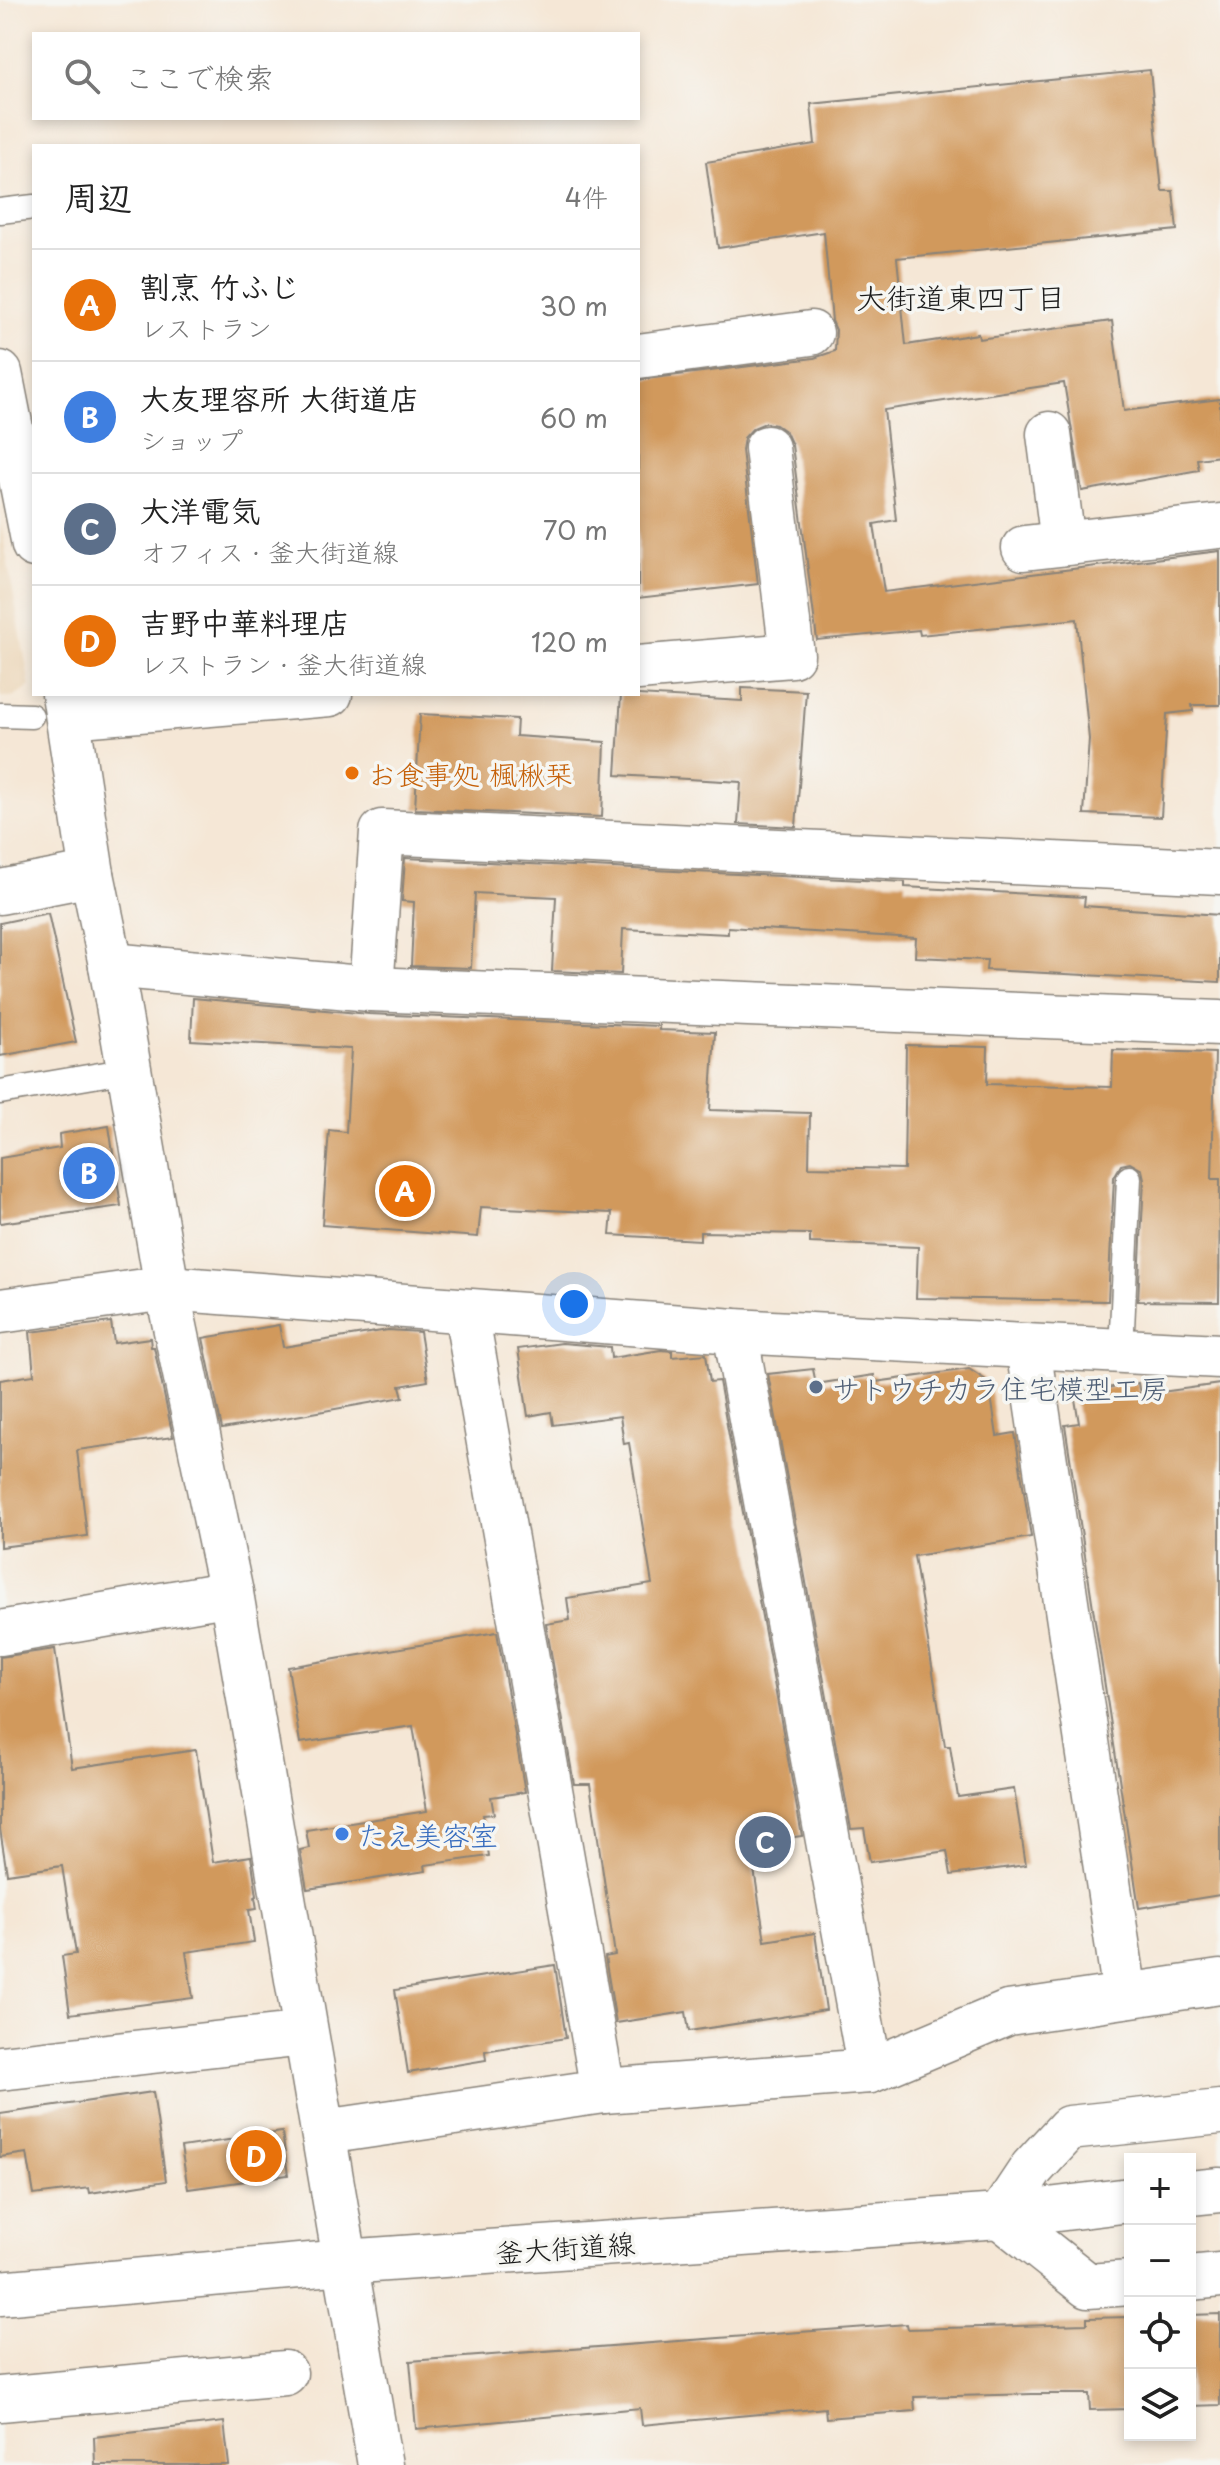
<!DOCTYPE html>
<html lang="ja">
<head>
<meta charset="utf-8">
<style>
	:root { --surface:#fff; --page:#f6f6f6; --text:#222; --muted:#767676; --line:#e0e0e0; --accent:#d93025 }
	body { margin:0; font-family:"Playpen Sans","Klee One",sans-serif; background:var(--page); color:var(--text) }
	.controls { position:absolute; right:24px; bottom:24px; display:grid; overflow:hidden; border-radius:0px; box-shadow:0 4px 12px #0003 }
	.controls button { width:72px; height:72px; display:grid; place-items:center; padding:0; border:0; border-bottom:2px solid var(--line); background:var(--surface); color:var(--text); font:40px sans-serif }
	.you { position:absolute; left:574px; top:1304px; width:28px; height:28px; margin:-20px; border:6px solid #fff; border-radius:50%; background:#1a73e8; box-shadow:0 0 0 12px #1a73e833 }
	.badge { display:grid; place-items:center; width:52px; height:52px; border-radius:50%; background:var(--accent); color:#fff; font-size:26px; font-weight:700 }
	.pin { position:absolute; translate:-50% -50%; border:4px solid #fff; box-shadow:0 2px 8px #0006 }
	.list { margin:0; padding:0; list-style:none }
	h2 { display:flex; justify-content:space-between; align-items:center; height:104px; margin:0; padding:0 32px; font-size:34px }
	h2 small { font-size:26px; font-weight:400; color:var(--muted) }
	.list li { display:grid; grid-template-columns:52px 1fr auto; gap:24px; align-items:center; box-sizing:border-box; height:112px; padding:0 32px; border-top:2px solid var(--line) }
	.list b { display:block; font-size:30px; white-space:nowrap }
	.list p { margin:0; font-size:26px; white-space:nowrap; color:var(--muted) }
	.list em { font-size:26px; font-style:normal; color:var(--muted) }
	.icon { flex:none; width:44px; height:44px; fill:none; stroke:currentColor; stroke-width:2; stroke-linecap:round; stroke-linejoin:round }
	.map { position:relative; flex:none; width:1220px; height:2465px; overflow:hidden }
	.search { position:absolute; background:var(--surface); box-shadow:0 4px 12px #0003; left:32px; top:32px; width:608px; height:88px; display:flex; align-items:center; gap:20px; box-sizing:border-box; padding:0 28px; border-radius:0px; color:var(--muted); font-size:30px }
	.panel { position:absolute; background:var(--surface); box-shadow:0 4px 12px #0003; left:32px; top:144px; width:608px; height:552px; border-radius:0px }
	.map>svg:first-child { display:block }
	.built { fill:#ecd7ba }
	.building { fill:#d1995b }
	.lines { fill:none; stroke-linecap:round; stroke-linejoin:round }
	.lane-casing { stroke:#888279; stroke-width:27 }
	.street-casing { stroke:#888279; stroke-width:47 }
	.secondary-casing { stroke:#888279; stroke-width:47 }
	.lane { stroke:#fff; stroke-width:24 }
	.street { stroke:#fff; stroke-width:44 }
	.secondary { stroke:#fff; stroke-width:44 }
	.food-dot { fill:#e8710a; stroke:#f6f6f2; stroke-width:3 }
	.service-dot { fill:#5c6f8a; stroke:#f6f6f2; stroke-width:3 }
	.shop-dot { fill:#3f7fe0; stroke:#f6f6f2; stroke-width:3 }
	.labels { text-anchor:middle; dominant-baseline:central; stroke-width:7; stroke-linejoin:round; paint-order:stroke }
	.food-label { font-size:28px; fill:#c56008; stroke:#f6f6f2; text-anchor:start }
	.service-label { font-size:28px; fill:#4e5e75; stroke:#f6f6f2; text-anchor:start }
	.shop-label { font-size:28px; fill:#366cbe; stroke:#f6f6f2; text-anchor:start }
	.street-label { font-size:28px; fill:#1c1c1c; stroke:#f6f6f2 }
	.neighbourhood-label { font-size:30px; fill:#1c1c1c; stroke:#f6f6f2 }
</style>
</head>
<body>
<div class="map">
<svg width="1220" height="2465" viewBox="0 0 1220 2465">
	<rect width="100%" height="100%" fill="#f6f6f2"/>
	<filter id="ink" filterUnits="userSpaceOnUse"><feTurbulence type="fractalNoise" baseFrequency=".0125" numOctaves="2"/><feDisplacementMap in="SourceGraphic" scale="16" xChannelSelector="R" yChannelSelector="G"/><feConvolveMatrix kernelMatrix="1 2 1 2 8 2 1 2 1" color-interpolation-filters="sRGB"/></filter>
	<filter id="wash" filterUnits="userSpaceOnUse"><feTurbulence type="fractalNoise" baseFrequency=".006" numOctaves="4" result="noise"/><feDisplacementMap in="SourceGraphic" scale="32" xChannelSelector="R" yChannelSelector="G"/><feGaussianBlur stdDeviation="1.8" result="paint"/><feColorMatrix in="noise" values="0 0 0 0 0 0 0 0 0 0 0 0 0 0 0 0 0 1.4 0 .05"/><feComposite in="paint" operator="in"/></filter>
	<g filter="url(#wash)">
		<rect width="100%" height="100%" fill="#f5e7d6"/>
		<polygon class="built" points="0,520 30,686 14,697 0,697"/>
		<g id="blocks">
			<g class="building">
				<polygon points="1150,70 1162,191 1173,191 1177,230 897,258 906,345 978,334 979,339 1112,321 1124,411 1220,399 1220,456 1197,459 1199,470 1082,491 1064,383 884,410 896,520 874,524 884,592 1220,551 1220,705 1192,705 1193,711 1167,714 1161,817 1084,814 1089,739 1077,619 920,635 919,630 817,640 792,445 786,432 776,425 765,423 753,428 744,438 742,450 758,584 638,598 638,380 814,358 835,351 836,330 832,321 824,232 718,248 706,162 815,144 811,104"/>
				<polygon points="742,688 806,691 796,827 738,824 741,782 616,775 621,694 742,701"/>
				<polygon points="420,714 517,719 516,736 605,742 602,817 415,809"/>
				<polygon points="405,858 905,882 905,887 1085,897 1084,906 1220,915 1220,982 986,970 987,960 915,957 916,938 728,927 728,934 623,929 621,974 552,971 556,897 475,893 471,968 411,966 414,902 402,901"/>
				<polygon points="48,913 76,1042 0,1056 0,923"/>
				<polygon points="193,998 369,1014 659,1026 659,1030 715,1032 710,1110 810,1113 809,1167 904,1169 906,1045 988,1047 987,1084 1112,1087 1113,1050 1215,1053 1212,1179 1220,1179 1219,1302 1138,1301 1144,1179 1142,1170 1130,1163 1121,1165 1114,1177 1108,1301 916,1298 918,1247 810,1243 810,1234 700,1232 700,1240 610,1235 612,1213 481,1207 478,1237 322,1225 329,1130 346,1132 351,1049 191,1040"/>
				<polygon points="109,1126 121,1206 0,1223 0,1158 60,1148 59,1134"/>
				<polygon points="111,1322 114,1343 150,1338 151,1347 154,1347 173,1437 77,1450 87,1536 0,1547 0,1380 34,1375 30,1332"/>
				<polygon points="279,1325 283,1347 388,1330 420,1332 428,1381 400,1386 403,1397 222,1429 203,1338"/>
				<polygon points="562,1343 610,1347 611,1358 661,1350 672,1351 672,1357 706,1354 710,1382 719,1381 802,1836 750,1843 765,1941 815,1933 826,2010 689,2031 686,2012 616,2023 605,1957 615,1955 590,1784 574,1784 546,1624 570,1620 567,1598 652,1584 629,1443 624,1444 620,1416 553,1425 551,1412 528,1416 518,1349"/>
				<polygon points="813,1369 816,1384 874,1375 875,1382 969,1369 989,1382 997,1436 1015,1433 1031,1537 914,1556 945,1746 950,1746 958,1797 1014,1789 1026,1865 951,1875 947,1851 870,1862 864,1828 851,1829 768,1374"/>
				<polygon points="1138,1383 1140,1395 1220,1384 1220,1895 1139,1908 1065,1425 1079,1423 1074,1393"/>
				<polygon points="497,1632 525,1792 491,1797 494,1814 483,1815 489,1856 425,1865 426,1871 307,1889 300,1850 309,1848 306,1830 427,1811 413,1726 300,1743 288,1667"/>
				<polygon points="55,1649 72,1768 196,1750 213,1862 251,1856 257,1896 255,1897 257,1909 249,1910 254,1942 186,1952 193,1998 70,2014 62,1956 76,1954 62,1866 7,1874 0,1829 0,1657"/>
				<polygon points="555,1965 566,2038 485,2051 486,2060 408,2073 395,1990"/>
				<polygon points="153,2092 166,2181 90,2193 89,2188 34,2195 27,2153 0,2157 0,2114"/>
				<polygon points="282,2132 288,2175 188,2189 181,2147"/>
				<polygon points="1220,2314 1220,2405 1190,2406 1190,2315"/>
				<polygon points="1130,2317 1130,2409 1090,2410 1089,2394 1032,2394 914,2397 915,2411 826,2418 825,2408 642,2425 640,2408 416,2429 410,2361 907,2324 908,2329 1087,2324 1087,2318"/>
				<polygon points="224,2422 229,2465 95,2465 94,2437"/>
			</g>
		</g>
	</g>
	<g filter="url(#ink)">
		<use href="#blocks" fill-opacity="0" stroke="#888279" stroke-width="2"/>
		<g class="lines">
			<g class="lane-casing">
				<g id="lane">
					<polyline points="0,211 34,207"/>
					<polyline points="0,715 31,716"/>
					<polyline points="0,1092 129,1070"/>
					<polyline points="1121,1351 1129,1178"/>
				</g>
			</g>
			<g class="street-casing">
				<g id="street">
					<polyline points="638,356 811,333"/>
					<polyline points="0,373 34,545"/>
					<polyline points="1049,434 1063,543"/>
					<polyline points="1024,548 1220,526"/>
					<polyline points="638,668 792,655 767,448"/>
					<polyline points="64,694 92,874 111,965 167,1288 231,1593 380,2465"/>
					<polyline points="68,716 330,694"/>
					<polyline points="0,892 92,874"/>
					<polyline points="111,965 371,989 1220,1023"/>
					<polyline points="371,989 382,832 1220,872"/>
					<polyline points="0,1311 167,1288 735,1331 1220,1356"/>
					<polyline points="466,1312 603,2091"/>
					<polyline points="735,1331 870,2071"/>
					<polyline points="1028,1348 1125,1995"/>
					<polyline points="0,1633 231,1593"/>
					<polyline points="0,2068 305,2034"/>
					<polyline points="325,2132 603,2091 870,2071 1008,2013 1220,1982"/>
					<polyline points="1190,2278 1220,2275"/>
					<polyline points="1130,2283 1088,2286 1000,2216 1032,2168 1069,2128 1220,2112"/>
					<polyline points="0,2399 285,2373"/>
				</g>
			</g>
			<g class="secondary-casing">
				<g id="secondary">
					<polyline points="1190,2193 1220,2190"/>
					<polyline points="0,2293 344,2262 1000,2216 1130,2200"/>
				</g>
			</g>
			<use href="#lane" class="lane"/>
			<use href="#street" class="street"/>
			<use href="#secondary" class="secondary"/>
		</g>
	</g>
	<circle class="food-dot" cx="352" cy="773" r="8"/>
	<circle class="service-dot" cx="816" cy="1387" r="8"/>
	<circle class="shop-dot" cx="342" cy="1834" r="8"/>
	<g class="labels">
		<g class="food-label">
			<text x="368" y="773">お食事処 楓楸栞</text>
		</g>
		<g class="service-label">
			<text x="832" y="1387">サトウチカラ住宅模型工房</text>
		</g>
		<g class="shop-label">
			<text x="358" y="1834">たえ美容室</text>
		</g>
		<g class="street-label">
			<text transform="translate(565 2247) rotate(-4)">釜大街道線</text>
		</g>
		<g class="neighbourhood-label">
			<text x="961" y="296">大街道東四丁目</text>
		</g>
	</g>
</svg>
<div class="controls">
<button>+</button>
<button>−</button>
<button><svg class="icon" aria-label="locate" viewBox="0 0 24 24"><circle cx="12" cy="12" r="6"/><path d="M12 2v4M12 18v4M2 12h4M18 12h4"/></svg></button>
<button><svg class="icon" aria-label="layers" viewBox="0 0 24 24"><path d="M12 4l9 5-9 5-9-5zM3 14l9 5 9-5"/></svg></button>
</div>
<div class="you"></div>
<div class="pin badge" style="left:405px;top:1191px;background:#e8710a">A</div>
<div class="pin badge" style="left:89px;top:1173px;background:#3f7fe0">B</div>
<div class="pin badge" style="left:765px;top:1842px;background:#5c6f8a">C</div>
<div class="pin badge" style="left:256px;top:2156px;background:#e8710a">D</div>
<div class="search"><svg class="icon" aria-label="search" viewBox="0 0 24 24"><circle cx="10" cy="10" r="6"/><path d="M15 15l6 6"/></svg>ここで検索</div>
<section class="panel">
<h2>周辺<small>4件</small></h2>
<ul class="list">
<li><span class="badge" style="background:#e8710a">A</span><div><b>割烹 竹ふじ</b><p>レストラン</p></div><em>30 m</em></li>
<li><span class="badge" style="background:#3f7fe0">B</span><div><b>大友理容所 大街道店</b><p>ショップ</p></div><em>60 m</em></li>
<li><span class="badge" style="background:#5c6f8a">C</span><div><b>大洋電気</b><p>オフィス · 釜大街道線</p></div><em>70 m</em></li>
<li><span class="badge" style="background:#e8710a">D</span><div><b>吉野中華料理店</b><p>レストラン · 釜大街道線</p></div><em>120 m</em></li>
</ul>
</section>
</div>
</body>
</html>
